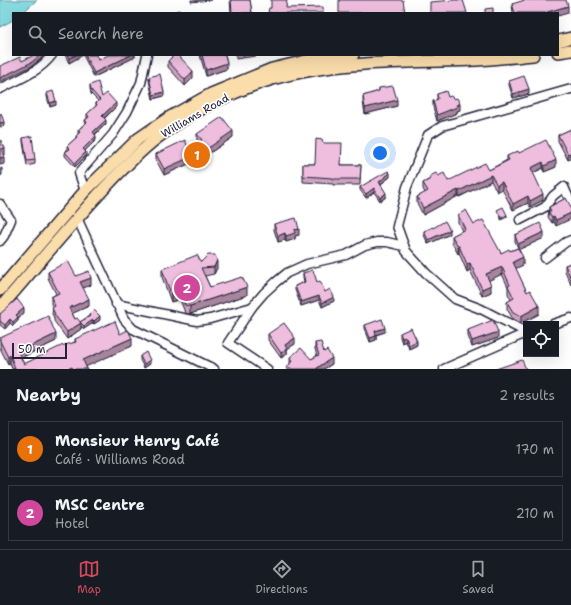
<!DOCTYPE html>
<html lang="en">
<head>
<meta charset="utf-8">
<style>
	:root { --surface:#171b24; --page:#242831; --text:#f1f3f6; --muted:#9ea1a6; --line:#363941; --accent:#d1495b }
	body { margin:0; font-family:"Shantell Sans",sans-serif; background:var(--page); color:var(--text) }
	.controls { position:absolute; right:12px; bottom:12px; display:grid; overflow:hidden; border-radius:0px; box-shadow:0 4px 16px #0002 }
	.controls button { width:36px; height:36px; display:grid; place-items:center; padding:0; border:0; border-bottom:1px solid var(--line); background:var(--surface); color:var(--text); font:20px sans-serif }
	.scale { position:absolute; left:12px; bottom:10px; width:55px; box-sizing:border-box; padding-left:4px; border:2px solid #22223b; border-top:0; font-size:11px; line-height:14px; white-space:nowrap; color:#22223b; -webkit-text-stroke:3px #fff; paint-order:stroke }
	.you { position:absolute; left:380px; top:153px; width:14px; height:14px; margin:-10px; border:3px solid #fff; border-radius:50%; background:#1a73e8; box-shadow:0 0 0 6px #1a73e833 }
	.badge { display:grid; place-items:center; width:26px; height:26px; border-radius:50%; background:var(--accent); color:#fff; font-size:13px; font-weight:700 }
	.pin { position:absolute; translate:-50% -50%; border:2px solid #fff; box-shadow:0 1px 4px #0006 }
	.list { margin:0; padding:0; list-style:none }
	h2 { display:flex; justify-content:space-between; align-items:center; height:52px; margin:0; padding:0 16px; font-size:17px }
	h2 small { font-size:13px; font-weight:400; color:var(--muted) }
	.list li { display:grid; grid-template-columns:26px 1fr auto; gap:12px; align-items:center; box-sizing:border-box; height:56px; margin:0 8px 8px; padding:0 8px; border:1px solid var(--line); border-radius:0px }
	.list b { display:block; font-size:15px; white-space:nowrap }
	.list p { margin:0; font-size:13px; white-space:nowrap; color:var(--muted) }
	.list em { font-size:13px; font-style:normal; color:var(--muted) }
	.icon { flex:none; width:22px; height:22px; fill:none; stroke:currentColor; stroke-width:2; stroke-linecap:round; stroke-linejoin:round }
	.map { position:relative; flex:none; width:571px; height:369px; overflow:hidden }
	.search { position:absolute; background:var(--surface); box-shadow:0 4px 16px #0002; left:12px; right:12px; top:12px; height:44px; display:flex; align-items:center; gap:10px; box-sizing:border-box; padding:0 14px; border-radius:0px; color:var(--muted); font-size:15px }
	.sheet { height:180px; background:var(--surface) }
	nav { display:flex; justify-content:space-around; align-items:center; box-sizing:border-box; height:56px; border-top:1px solid var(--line); background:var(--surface); font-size:11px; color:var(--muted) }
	nav a { display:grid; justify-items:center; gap:2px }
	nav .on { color:var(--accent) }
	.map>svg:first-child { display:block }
	.water { fill:#88dae0; stroke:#5f909e }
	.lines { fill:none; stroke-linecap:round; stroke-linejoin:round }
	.minor-casing { stroke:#22223b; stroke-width:11 }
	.major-casing { stroke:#22223b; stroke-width:14 }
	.minor { stroke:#fff; stroke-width:8 }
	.major { stroke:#faddab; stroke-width:11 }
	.wall { fill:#cea3c0; stroke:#22223b }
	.shaded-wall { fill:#a7859c; stroke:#22223b }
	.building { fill:#efbedf; stroke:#22223b }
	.labels { text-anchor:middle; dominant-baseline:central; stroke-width:3.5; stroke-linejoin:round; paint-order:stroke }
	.street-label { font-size:11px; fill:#22223b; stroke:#fff }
</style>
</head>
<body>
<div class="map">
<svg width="571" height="369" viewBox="0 0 571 369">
	<rect width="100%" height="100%" fill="#fff"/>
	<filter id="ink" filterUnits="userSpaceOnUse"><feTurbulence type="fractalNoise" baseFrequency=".025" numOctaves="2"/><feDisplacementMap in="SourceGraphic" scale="8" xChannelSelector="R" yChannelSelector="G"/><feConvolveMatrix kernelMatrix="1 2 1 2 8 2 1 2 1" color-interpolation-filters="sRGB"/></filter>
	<g filter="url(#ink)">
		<polygon class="water" points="0,0 37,0 22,13 13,13 13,20 0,27"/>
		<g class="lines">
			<g class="minor-casing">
				<g id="minor">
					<path d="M0,89C19,79 39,72 52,55"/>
					<polyline points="85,191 79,173 113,134 127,112 141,83 147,55"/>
					<polyline points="0,204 11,220 4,236 0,241"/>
					<polyline points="77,218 124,319 133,329 214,369"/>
					<polyline points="520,220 545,207 553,196 564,187 571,203"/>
					<polyline points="545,258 566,242 571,240"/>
					<polyline points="116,304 197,321 210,319 252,307 264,293 276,282 287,273 307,264 346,255 365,245 377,242 387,242 404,246"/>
					<polyline points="252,307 228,343 267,369"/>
					<polyline points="553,324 571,318"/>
					<polyline points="526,332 481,309 455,299 426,273 406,251 397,226 407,187 428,135 442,126 571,89"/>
					<polyline points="444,369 526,333"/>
				</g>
			</g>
			<g class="major-casing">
				<g id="major">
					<polyline points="558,41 571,38"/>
					<polyline points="558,52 571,50"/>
					<polyline points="0,290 85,191 138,139 170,117 211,94 272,69 314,59 353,55"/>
					<path d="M0,308C33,270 65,231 99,194C117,175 136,154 157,138C197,107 252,81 301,72C359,61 418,62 476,60C495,59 514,57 533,55"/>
				</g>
			</g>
			<use href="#minor" class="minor"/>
			<use href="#major" class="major"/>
		</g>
		<g class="wall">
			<polygon points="191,0 211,0 191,2"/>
			<polygon points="230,0 250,0 252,13 231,13"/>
			<polygon points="512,4 568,13 513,13"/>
			<polygon points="65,55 96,55 99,60 135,55 135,57 94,77 83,55 69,63"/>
			<polygon points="200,55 225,55 227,69 206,76"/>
			<polygon points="236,55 256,55 256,56 236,59"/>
			<polygon points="168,61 193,78 185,86 168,67"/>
			<polygon points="149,77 164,96 153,99 149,81"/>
			<polygon points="509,81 529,94 513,98 509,85"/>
			<polygon points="90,85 102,97 116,107 104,119 106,124 95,135 96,140 85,151 86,156 75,167 65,156 65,152 67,150 67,146 76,138 76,136 78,134 78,130 85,123 85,120 87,118 87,114 96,106 96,103 98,101 91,94 90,89"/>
			<polygon points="379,88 397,106 365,114 363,102 363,96 379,91"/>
			<polygon points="47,93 56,105 50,107 47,97"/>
			<polygon points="437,94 448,97 460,110 457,111 457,113 437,121 433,107 433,101 437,100"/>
			<polygon points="571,129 568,160 558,141 558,135"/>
			<polygon points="197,134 233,137 204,157 164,175 156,160 156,154 188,147 199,142 197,140"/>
			<polygon points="23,138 35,160 35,164 27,166 23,142"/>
			<polygon points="323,143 342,165 361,165 360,185 333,185 333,184 303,182 303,164 315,164"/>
			<polygon points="519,153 556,167 544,172 543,168 533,173 543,200 530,207 528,203 513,210 502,189 497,192 491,181 459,197 458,196 423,215 417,203 417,197 425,193 423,189 423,183 430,179 430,176 438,176 448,181 489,170 507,160 507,156"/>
			<polygon points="390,177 381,184 386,197 380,201 374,192 366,198 360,190 360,187"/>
			<polygon points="566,198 556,226 554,222 552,223 548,217 549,207"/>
			<polygon points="458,215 474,224 501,253 510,251 518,248 515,241 515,235 544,238 519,249 523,265 515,268 527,292 539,314 521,323 513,319 507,309 507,302 511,300 508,294 508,287 502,274 488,280 491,292 482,296 470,270 467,272 459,253 458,254 452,243 452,236 462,231 458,223"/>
			<polygon points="274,224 299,235 295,236 295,239 286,242 285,240 278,242 274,230"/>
			<polygon points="424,231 450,234 428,244 424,235"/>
			<polygon points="208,255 217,268 214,274 205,276 210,287 247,295 190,314 185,313 180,299 171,302 162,277 162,269 201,262"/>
			<polygon points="571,263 571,285 565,271 565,265"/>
			<polygon points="48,272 76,276 91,285 83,288 89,306 72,313 75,319 80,322 89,316 89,315 100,320 94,324 93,323 84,329 81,326 81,329 67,339 54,321 54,318 52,314 53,308 51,304 51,297 56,294 48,278"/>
			<polygon points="303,273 317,282 325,292 334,301 322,307 319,300 301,306 295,290 295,286 304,282 303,277"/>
			<polygon points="24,313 18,318 18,321 13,326 10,323 5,329 0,325 0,314"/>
			<polygon points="365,325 385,332 376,335 376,340 370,342 365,329"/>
			<polygon points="468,330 498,338 472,347 468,336"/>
			<polygon points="400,333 417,345 409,349 406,341 402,343 400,337"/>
			<polygon points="120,334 132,346 86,366 87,369 12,369 10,363 8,364 0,348 0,338 56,341 21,358 24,364 75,342 75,339"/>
			<polygon points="268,334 295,344 287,349 287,354 281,358 268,340"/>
			<polygon points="315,343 324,352 332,364 324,369 286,369 290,364 290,357 311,359 317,356 315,349"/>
			<polygon points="140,356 150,364 144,368 140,360"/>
		</g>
		<g class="shaded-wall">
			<polygon points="568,6 568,13 558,16 558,13 544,13"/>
			<polygon points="40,55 42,55 42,58 32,66 0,82 0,78"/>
			<polygon points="76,55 83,55 69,63 69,58"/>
			<polygon points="131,55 135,55 135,57 94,77 94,73"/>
			<polygon points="227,63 227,69 206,76 206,70"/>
			<polygon points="193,71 193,78 185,86 185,80"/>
			<polygon points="529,89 529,94 513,98 513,94"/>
			<polygon points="164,92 164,96 153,99 153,95"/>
			<polygon points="397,100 397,106 365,114 365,108"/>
			<polygon points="56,101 56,105 50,107 50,103"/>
			<polygon points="116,103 116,107 102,120 102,116"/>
			<polygon points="460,104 460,110 457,111 457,113 437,121 437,115"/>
			<polygon points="106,120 106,124 93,136 93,132"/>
			<polygon points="4,122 4,126 0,127 0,123"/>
			<polygon points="233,131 233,137 204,157 164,175 164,169"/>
			<polygon points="96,136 96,140 83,153 83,149"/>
			<polygon points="5,148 5,155 1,156 1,149"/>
			<polygon points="86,152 86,156 75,167 75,163"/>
			<polygon points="571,153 571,159 568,160 568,154"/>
			<polygon points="4,157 4,164 0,165 0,158"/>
			<polygon points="556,160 556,167 544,172 544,166"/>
			<polygon points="543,162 543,168 531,174 531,168"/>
			<polygon points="2,168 2,175 0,176 0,169"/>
			<polygon points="390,173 390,177 379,185 379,182"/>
			<polygon points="491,175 491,181 459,197 459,191"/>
			<polygon points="502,182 502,189 497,192 497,185"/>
			<polygon points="374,188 374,192 366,198 366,194"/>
			<polygon points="458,190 458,196 423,215 423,208"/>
			<polygon points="386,193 386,197 380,201 380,198"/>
			<polygon points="543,194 543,200 530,207 530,201"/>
			<polygon points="528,196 528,203 513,210 513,204"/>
			<polygon points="571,213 571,219 556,226 556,220"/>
			<polygon points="507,215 507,217 501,220 501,218"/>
			<polygon points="554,216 554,222 552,223 552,217"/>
			<polygon points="299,229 299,235 295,236 295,239 286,242 286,236 294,230"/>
			<polygon points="450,230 450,234 428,244 428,240"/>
			<polygon points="544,232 544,238 518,250 518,244"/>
			<polygon points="285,233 285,240 278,242 278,236"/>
			<polygon points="458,246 459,246 459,253 458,254"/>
			<polygon points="523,257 523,265 513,270 513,262"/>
			<polygon points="217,260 217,268 214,274 214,267"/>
			<polygon points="470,263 470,270 467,272 467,264"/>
			<polygon points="502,267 502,274 486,282 486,274"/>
			<polygon points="91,278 91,285 80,289 80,282"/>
			<polygon points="491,285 491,292 482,296 482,289"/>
			<polygon points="247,287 247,295 190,314 190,306"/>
			<polygon points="180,291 180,299 171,302 171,294"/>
			<polygon points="319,296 319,300 301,306 301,302"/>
			<polygon points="334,297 334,301 322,307 322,303"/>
			<polygon points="89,299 89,306 69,315 69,308"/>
			<polygon points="539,306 539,314 521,323 521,316"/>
			<polygon points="24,308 24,313 18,318 18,321 13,326 13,322 16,315"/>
			<polygon points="100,316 100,320 94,324 94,321"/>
			<polygon points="10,319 10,323 5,329 5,325"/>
			<polygon points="93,320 93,323 84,329 84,326"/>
			<polygon points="81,323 81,329 67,339 67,332"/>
			<polygon points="385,328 385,332 375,335 375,331"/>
			<polygon points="498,332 498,338 472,347 472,341"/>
			<polygon points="56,334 56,341 18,359 18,352"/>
			<polygon points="376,336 376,340 370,342 370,338"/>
			<polygon points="406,337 406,341 402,343 402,338"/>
			<polygon points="132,338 132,346 83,368 83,360"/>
			<polygon points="295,338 295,344 287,349 287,354 281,358 281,353 285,345"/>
			<polygon points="417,341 417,345 409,349 409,345"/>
			<polygon points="10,355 10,363 8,364 8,357"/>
			<polygon points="332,358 332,364 324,369 316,369 320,366"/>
			<polygon points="150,360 150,364 144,368 144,364"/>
		</g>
		<g class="building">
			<polygon points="231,0 250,0 252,13 232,13"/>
			<polygon points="271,0 287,0 286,8 323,7 323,13 268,13 269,8 271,8"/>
			<polygon points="339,0 403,0 405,13 339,13"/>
			<polygon points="454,0 463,0 467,13 430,13 430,2"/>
			<polygon points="525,0 566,0 568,6 544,13 515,13 512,4"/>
			<polygon points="493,8 493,13 485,13 485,9"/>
			<polygon points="179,10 180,13 171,13"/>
			<polygon points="34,55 40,55 32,62 0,78 0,66 20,57 22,61"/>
			<polygon points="67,55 76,55 69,58"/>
			<polygon points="85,55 96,55 99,60 108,55 131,55 94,73"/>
			<polygon points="174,55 178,55 193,71 185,80 168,61"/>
			<polygon points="202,55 225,55 227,63 206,70"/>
			<polygon points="160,74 164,92 153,95 149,77"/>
			<polygon points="524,76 529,89 513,94 509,81"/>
			<polygon points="98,82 102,97 107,93 116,103 102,116 106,120 93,132 96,136 83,149 86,152 75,163 65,152 70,149 67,146 77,137 76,136 80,132 78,130 87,122 85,120 89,117 87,114 97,105 96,103 100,100 91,90 90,85"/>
			<polygon points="393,86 397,100 365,108 363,96 379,91 379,88"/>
			<polygon points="53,91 56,101 50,103 47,93"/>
			<polygon points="446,91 448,97 451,96 454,99 457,98 460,104 456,105 457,107 437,115 433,101 438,99 437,94"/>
			<polygon points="1,113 4,122 0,123 0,114"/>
			<polygon points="222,117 233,131 204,151 164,169 156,154 185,140 188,147 202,140 197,134"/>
			<polygon points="571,129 571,153 568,154 558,135"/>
			<polygon points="32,136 35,160 27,161 23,138"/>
			<polygon points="0,139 5,148 1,149 4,157 0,158"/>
			<polygon points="316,139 322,140 323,143 342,143 341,165 361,165 360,179 333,179 333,178 303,176 303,164 315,164"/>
			<polygon points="546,140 556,160 544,166 543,162 531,168 543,194 530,201 528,196 513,204 502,182 497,185 491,175 459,191 458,190 423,208 417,197 428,191 423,183 431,179 430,176 436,173 438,176 444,173 448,181 485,163 489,170 509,160 507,156 518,151 519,153"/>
			<polygon points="388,171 390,173 379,182 386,193 380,198 374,188 366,194 360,187"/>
			<polygon points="566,198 571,207 571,213 556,220 554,216 552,217 548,211 551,211 549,207"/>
			<polygon points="503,207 507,215 501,218 497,210"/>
			<polygon points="466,210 474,224 483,220 501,253 509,249 510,251 518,248 523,257 513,262 527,292 530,290 539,306 521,316 513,312 507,302 514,298 508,286 510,285 502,267 486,274 491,285 482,289 470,263 467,264 459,246 458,246 452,236 465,229 458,215"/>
			<polygon points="296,218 299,229 294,230 295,233 286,236 285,233 278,236 274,224"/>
			<polygon points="445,221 450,230 428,240 424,231 433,227 433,228"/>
			<polygon points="540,223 544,232 518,244 515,235"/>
			<polygon points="197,255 201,262 208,255 215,255 217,260 214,267 201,268 210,287 242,277 247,287 190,306 185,305 180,291 171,294 162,269"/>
			<polygon points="68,261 76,276 89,271 91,278 80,282 89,299 69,308 75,319 77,318 81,323 67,332 54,314 55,314 52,308 55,306 51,297 59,293 48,272"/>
			<polygon points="571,263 571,279 565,265"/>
			<polygon points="313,270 317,282 320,281 325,292 330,289 334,297 322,303 319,296 301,302 295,286 305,282 303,273"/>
			<polygon points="17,299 24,308 16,315 18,317 13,322 10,319 5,325 0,321 0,314"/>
			<polygon points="94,310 100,316 94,321 93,320 84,326 80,322 90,316 89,315"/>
			<polygon points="48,316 56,334 18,352 24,364 61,346 76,342 75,339 115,321 120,334 128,330 132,338 83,360 87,369 73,369 72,367 67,369 13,369 15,368 10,355 8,357 0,341 0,338"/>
			<polygon points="382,319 385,328 375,331 376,336 370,338 365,325"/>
			<polygon points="493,320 498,332 472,341 468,330"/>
			<polygon points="284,323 295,338 285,345 287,349 281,353 268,334"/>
			<polygon points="411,328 417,341 409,345 406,337 402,338 400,333"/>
			<polygon points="321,342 324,352 327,350 332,358 320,366 316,369 286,369 292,361 290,357 301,348 311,359 319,355 315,343"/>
			<polygon points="146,352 150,360 144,364 140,356"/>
			<polygon points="522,360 526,369 496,369"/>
		</g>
	</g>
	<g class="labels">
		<g class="street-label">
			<text transform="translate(195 116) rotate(-30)">Williams Road</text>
		</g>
	</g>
</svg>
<div class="controls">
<button><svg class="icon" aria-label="locate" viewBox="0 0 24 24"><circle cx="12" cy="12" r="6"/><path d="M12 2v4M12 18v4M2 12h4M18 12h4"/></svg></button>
</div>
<div class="scale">50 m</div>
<div class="you"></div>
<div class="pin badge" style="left:197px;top:155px;background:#e8710a">1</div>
<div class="pin badge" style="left:187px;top:288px;background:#d1479c">2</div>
<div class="search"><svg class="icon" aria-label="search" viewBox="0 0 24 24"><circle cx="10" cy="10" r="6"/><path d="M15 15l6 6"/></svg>Search here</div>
</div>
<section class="sheet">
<h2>Nearby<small>2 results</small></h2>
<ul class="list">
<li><span class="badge" style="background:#e8710a">1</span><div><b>Monsieur Henry Café</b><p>Café · Williams Road</p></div><em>170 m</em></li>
<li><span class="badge" style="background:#d1479c">2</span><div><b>MSC Centre</b><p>Hotel</p></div><em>210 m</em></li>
</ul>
</section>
<nav>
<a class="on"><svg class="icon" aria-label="map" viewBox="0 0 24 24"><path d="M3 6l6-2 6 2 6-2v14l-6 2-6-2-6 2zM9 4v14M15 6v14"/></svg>Map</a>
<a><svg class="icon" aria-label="directions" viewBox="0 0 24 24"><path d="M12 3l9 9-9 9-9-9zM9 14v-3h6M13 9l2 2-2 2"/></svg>Directions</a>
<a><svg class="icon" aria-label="saved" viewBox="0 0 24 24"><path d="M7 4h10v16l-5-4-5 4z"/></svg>Saved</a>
</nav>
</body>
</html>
